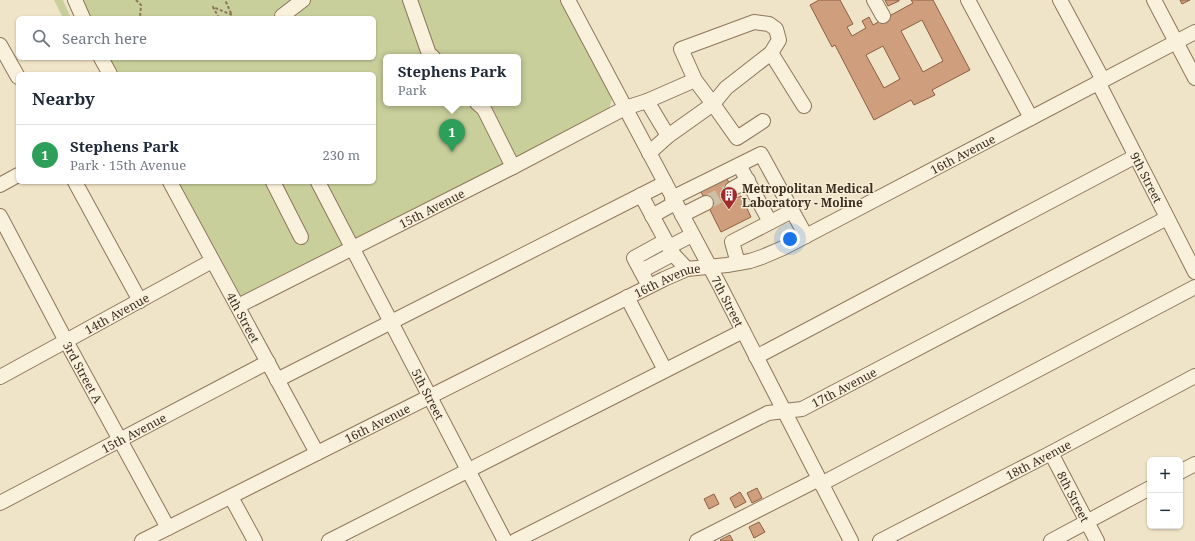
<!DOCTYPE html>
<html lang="en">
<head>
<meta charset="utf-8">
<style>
	:root { --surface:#fff; --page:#f6f6f7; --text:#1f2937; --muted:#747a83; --line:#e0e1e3; --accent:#d93025 }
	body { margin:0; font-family:"Noto Serif",serif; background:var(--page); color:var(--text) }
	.controls { position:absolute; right:12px; bottom:12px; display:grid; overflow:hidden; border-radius:6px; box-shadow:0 1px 3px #0004 }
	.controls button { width:36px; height:36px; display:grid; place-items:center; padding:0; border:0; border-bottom:1px solid var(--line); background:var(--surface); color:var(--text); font:20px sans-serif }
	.you { position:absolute; left:790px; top:239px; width:14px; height:14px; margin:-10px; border:3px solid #fff; border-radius:50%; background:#1a73e8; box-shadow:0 0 0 6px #1a73e833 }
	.badge { display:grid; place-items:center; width:26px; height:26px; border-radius:50%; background:var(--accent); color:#fff; font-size:13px; font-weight:700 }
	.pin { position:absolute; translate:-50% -33px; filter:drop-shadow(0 1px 2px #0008) }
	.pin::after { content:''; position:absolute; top:21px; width:14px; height:12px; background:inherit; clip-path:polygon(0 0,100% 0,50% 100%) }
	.popup { position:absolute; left:383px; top:54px; width:138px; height:52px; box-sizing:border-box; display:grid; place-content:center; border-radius:6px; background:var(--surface); filter:drop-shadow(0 1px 3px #0005); font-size:13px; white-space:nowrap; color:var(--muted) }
	.popup b { font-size:15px; color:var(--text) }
	.popup::after { content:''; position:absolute; left:50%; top:100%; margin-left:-8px; border:8px solid transparent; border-top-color:var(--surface) }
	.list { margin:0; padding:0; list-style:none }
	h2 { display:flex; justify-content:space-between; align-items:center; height:52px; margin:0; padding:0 16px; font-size:17px }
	h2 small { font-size:13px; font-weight:400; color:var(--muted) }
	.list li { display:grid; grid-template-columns:26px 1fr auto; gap:12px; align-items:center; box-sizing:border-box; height:60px; padding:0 16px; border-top:1px solid var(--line) }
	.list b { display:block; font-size:15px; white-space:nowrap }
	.list p { margin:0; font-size:13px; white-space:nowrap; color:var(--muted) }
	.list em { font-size:13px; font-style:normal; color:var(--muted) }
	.icon { flex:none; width:22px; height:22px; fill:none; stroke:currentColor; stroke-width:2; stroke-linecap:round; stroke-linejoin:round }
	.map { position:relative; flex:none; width:1195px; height:541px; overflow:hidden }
	.search { position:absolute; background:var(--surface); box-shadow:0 1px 3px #0004; left:16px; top:16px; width:360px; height:44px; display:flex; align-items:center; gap:10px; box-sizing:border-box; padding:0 14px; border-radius:6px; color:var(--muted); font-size:15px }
	.panel { position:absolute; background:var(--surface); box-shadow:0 1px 3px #0004; left:16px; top:72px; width:360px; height:112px; border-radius:6px }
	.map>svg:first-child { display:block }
	.green { fill:#c9cf9b; fill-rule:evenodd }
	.building { fill:#cf9f7d; stroke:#8d5f41; fill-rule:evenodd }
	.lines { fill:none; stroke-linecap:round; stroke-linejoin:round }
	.minor-tunnel { stroke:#ccc0a6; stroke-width:14; stroke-dasharray:14 7; stroke-linecap:butt }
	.minor-casing { stroke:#8d765c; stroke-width:16 }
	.path { stroke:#8d765c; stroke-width:2; stroke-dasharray:3 2; stroke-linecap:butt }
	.minor { stroke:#faf1dc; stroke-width:14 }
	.labels { text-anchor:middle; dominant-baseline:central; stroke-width:3; stroke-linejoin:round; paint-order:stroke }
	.street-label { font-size:12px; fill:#3d2e20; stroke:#f7eed8 }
	.poi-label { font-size:12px; font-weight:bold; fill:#3d2e20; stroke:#f7eed8; text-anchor:start }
</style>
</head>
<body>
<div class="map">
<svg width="1195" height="541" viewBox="0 0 1195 541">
	<rect width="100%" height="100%" fill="#f0e4c8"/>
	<g class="green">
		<polygon points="54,0 63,0 71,18 63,18"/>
		<path d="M82,0H563L612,99L609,109L605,114L243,297L240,295L237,289L179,182H374V74H117L108,58H374V18H89ZM386,57H518V103H386Z"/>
	</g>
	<g class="building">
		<path d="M819,0H840L853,24L847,27L852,36L866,28L862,21L869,17L873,25L913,3L911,0H933L970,70L932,90L935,95L914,105L911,100L874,120L835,45L832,47L810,5ZM922,20L943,61L923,72L901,31ZM883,46L900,79L884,88L866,55Z"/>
		<polygon points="885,0 899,0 899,1 888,6"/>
		<polygon points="1180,0 1190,0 1182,4"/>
		<polygon points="726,177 737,198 741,196 751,217 721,232 700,190"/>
		<polygon points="757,488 762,498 752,503 747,493"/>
		<polygon points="740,492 746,502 735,508 730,498"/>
		<polygon points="714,494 719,504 709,509 704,499"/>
		<polygon points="759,522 765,532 754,538 749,527"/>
		<polygon points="730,535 733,541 721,541 720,540"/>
	</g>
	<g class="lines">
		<polyline class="minor-tunnel" points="706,203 732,189"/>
		<g class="minor-casing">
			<g id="minor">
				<polyline points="75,0 83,18"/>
				<polyline points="410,0 429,54 433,57"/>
				<path id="s1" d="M568,0L720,286L851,541"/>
				<polyline points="874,0 883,16"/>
				<polyline points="968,0 1031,118"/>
				<polyline points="1060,0 1103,80"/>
				<polyline points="1154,0 1195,78"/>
				<polyline points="282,16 303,0"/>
				<polyline points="0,45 18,77"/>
				<polyline points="771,53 804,106"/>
				<polyline points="101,58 110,74"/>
				<path id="s2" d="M1098,82L1195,272"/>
				<polyline points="647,101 668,136 649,153"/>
				<polyline points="477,103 484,109 513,167"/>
				<polyline points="668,136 713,104 737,138 763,121"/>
				<polyline points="739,165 770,222"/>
				<polyline points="75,182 140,301"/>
				<path id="s3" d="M170,182L317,453"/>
				<polyline points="273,182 301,237"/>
				<path id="s4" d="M318,182L505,541"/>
				<polyline points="0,185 18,175"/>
				<polyline points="732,189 748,180"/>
				<polyline points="641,195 673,254 687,269"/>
				<polyline points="672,198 761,154 806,236"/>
				<polyline points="682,215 706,203"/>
				<path id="s5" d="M0,216L66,341L168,528"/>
				<polyline points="652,216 675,203"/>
				<polyline points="669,247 692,235"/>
				<polyline points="738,263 732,242 792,211"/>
				<polyline points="641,271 673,254"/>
				<polyline points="649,286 634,258 665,241"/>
				<polyline points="627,297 665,370"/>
				<path id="s6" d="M238,306L513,167L625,108L647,101L695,80L713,104L726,88L771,53L779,40L776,29L769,24L754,22L681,49L695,80"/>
				<polyline points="756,357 1136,156"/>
				<path id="s7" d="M0,377L212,261"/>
				<polyline points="277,380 665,183"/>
				<path id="s8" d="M1051,453L1097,541"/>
				<polyline points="1180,472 1195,464"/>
				<polyline points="821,484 1195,287"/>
				<polyline points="231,497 255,541"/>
				<path id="s9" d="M0,503L268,362"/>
				<path id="s10" d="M142,541L664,279L687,269L727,265L750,261L762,257L783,248L1195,32"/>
				<polyline points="329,541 743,331"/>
				<path id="s11" d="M515,541L768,413L802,409L1167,218"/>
				<polyline points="697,541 819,479"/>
				<path id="s12" d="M880,541L1051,453L1195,376"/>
				<polyline points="1051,541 1150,488"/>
			</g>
		</g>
		<g class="path">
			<polyline points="136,0 141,5 140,18"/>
			<polyline points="219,18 213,7 232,15 225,0"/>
		</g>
		<use href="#minor" class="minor"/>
	</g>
	<defs>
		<g id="building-pin" transform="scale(0.9)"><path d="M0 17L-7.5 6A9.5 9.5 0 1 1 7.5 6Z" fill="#9e2a2b" stroke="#f7eed8"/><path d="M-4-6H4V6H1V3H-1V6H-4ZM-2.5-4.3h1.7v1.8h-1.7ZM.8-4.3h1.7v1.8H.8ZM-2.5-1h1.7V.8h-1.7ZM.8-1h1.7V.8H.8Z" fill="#fff"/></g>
	</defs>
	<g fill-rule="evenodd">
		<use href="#building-pin" x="729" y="195"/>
	</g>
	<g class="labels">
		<g class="street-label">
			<text stroke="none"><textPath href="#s10" startOffset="911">16th Avenue</textPath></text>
			<text stroke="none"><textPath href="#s2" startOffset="107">9th Street</textPath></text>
			<text stroke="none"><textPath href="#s6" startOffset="217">15th Avenue</textPath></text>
			<text stroke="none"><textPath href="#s10" startOffset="587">16th Avenue</textPath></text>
			<text stroke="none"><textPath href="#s1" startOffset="341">7th Street</textPath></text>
			<text stroke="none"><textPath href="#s7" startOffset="133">14th Avenue</textPath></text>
			<text stroke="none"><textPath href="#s3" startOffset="154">4th Street</textPath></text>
			<text stroke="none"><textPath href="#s5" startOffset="177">3rd Street A</textPath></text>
			<text stroke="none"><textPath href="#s11" startOffset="365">17th Avenue</textPath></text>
			<text stroke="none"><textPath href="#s4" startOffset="239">5th Street</textPath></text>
			<text stroke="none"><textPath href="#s10" startOffset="263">16th Avenue</textPath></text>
			<text stroke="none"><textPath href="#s9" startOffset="151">15th Avenue</textPath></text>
			<text stroke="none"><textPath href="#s12" startOffset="178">18th Avenue</textPath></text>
			<text stroke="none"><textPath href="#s8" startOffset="49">8th Street</textPath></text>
		</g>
		<g class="poi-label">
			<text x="742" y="188">Metropolitan Medical<tspan x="742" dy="14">Laboratory - Moline</tspan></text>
		</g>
	</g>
</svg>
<div class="controls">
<button>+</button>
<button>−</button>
</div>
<div class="you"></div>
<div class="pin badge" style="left:452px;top:152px;background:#2e9e5b">1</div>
<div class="popup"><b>Stephens Park</b>Park</div>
<div class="search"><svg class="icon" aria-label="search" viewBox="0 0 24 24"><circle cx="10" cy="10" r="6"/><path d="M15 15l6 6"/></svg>Search here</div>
<section class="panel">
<h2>Nearby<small></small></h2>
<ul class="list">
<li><span class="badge" style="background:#2e9e5b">1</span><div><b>Stephens Park</b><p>Park · 15th Avenue</p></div><em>230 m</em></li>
</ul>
</section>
</div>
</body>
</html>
